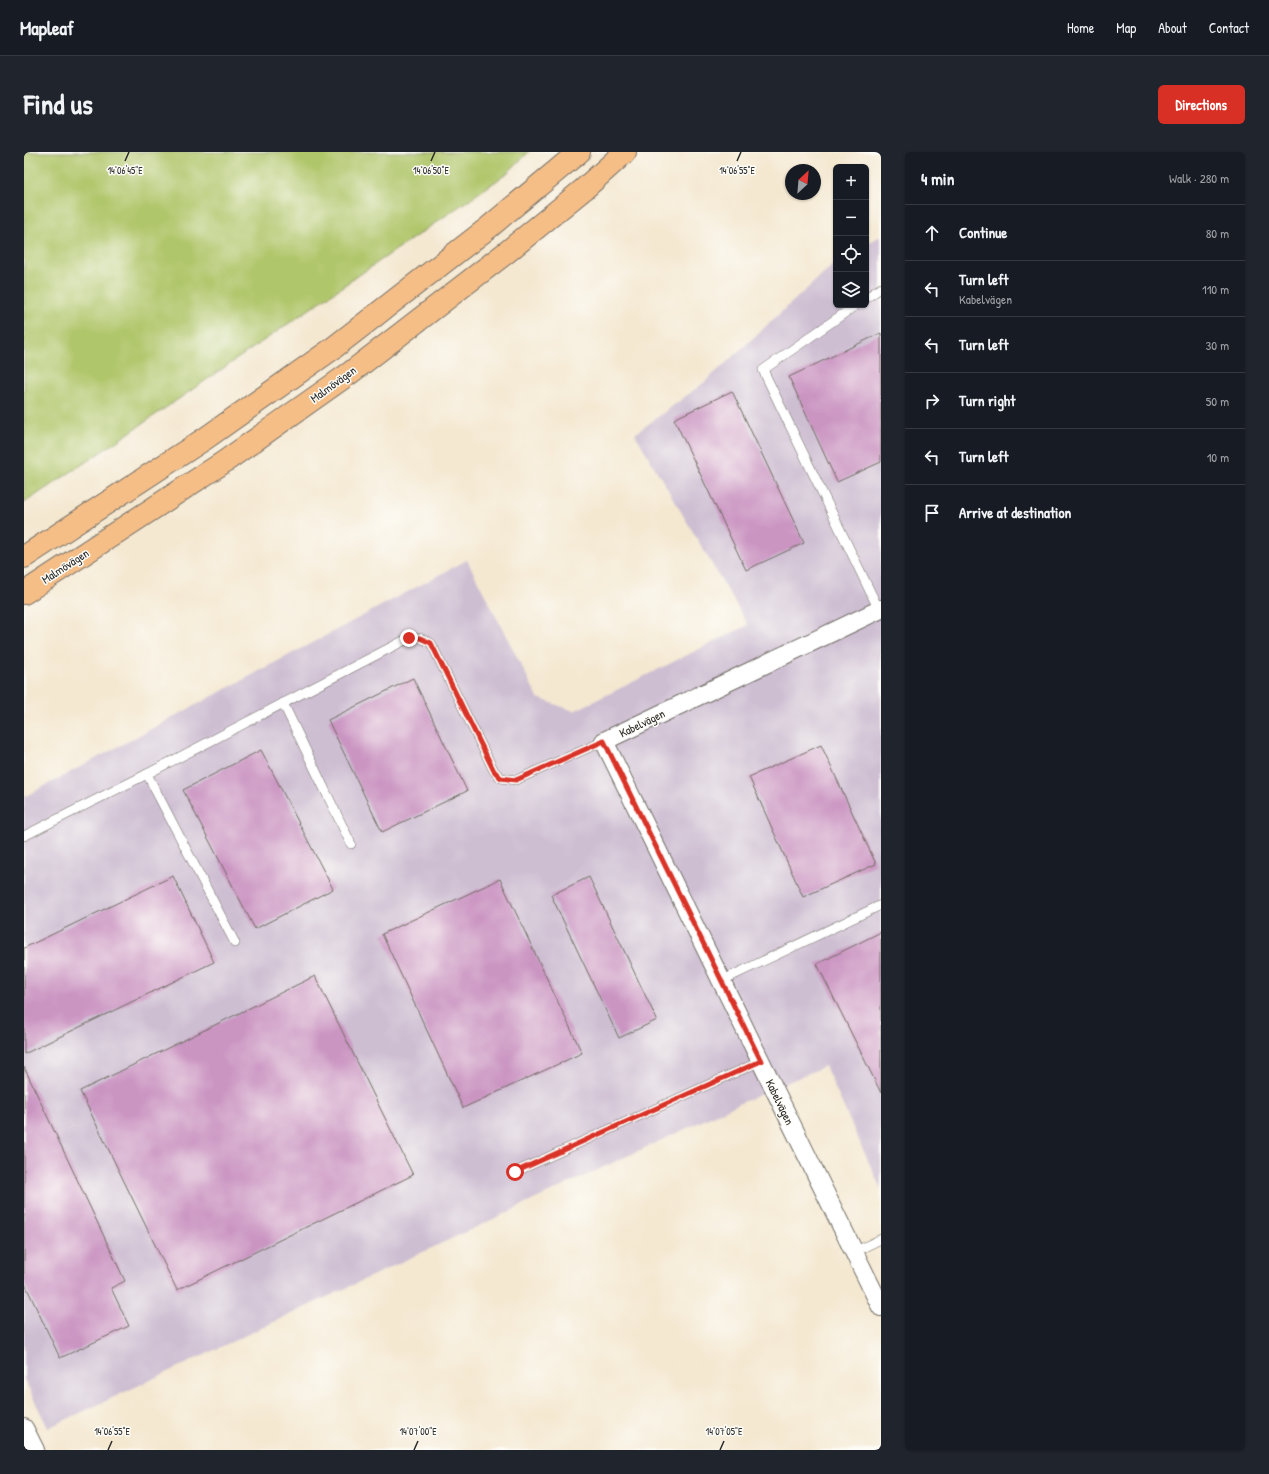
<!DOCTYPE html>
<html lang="en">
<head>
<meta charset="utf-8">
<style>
	:root { --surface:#171b24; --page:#20242c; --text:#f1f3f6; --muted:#9ea1a6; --line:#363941; --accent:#d93025 }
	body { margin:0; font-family:"Patrick Hand",sans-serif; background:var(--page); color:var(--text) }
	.controls { position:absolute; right:12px; top:12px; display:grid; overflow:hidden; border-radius:6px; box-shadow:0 1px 3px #0004 }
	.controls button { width:36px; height:36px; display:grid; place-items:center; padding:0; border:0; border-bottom:1px solid var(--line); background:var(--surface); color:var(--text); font:20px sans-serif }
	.compass { position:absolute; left:761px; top:12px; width:36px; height:36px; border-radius:50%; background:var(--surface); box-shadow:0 1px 3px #0004; rotate:26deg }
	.stop { position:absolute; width:12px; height:12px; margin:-9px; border:3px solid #d93025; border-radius:50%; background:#fff }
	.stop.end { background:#d93025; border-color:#fff; box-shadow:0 1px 4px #0008 }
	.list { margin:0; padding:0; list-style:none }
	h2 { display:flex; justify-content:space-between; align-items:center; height:52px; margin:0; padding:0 16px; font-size:17px }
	h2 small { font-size:13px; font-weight:400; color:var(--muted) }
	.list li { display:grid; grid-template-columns:26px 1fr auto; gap:12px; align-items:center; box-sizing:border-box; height:56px; padding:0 16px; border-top:1px solid var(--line) }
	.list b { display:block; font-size:15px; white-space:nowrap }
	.list p { margin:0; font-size:13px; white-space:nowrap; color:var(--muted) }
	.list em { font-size:13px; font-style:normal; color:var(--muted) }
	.icon { flex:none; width:22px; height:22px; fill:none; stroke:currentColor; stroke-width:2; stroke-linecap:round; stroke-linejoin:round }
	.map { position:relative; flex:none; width:857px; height:1298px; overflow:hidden; border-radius:6px }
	header { display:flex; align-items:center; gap:24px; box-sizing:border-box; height:56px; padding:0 20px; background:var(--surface); border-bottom:1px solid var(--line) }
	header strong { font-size:19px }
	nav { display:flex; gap:22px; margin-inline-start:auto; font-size:14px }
	.intro { display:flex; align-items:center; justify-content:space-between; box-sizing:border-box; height:96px; padding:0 24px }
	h1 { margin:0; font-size:28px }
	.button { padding:10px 18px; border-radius:6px; background:var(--accent); color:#fff; font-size:14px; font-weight:700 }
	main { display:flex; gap:24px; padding:0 24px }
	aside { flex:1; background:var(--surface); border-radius:6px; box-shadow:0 1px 3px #0004 }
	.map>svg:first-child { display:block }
	.industrial { fill:#cdbed2 }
	.green { fill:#b0c66a; stroke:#6e784a }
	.building { fill:#cb95c2 }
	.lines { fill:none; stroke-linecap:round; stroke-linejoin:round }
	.lane-casing { stroke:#716d65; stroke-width:10 }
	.street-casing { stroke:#716d65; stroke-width:20 }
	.highway-casing { stroke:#716d65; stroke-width:24 }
	.lane { stroke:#fff; stroke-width:9 }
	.street { stroke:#fff; stroke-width:18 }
	.highway { stroke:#f6be87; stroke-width:22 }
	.route { stroke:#d93025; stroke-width:5 }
	.ticks { fill:none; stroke:#2b2b2b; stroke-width:1.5 }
	.labels { text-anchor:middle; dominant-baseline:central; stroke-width:3; stroke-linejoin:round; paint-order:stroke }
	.street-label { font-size:12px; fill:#2b2b2b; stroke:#fdfcf7 }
	.ticks-label { font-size:10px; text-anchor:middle; fill:#2b2b2b; stroke:#fdfcf7; stroke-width:3; stroke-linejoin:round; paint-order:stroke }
</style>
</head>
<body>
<header>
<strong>Mapleaf</strong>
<nav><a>Home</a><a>Map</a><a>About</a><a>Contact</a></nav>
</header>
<div class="intro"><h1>Find us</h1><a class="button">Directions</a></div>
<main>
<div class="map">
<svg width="857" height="1298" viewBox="0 0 857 1298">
	<rect width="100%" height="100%" fill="#fdfcf7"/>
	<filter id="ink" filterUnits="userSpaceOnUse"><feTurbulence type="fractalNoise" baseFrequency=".025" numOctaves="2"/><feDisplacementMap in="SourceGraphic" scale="8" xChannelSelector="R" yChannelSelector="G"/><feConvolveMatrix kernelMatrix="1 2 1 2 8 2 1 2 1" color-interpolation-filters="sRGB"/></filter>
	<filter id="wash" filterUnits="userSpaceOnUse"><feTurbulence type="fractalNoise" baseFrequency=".012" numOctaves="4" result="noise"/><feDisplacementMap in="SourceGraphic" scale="16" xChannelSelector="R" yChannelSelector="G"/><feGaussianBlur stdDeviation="0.9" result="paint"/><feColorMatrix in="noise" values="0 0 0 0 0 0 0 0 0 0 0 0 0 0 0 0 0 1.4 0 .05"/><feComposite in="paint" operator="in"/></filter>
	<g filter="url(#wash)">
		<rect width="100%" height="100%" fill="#f4e8d1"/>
		<polygon class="industrial" points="857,84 857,1037 801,914 710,954 24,1276 0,1227 0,645 443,408 514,546 550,559 724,473 611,282 681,230 812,110 812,153 842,153 842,92"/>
		<polygon class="green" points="0,0 505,0 481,23 86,294 0,351"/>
		<g id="blocks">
			<g class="building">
				<polygon points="857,181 857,310 813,330 765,225"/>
				<polygon points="708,239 780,391 722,418 650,267"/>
				<polygon points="389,526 443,639 358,680 304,568"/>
				<polygon points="797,593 852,712 779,745 725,625"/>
				<polygon points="237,598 309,737 231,777 159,638"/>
				<polygon points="149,724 190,810 0,902 0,796"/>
				<polygon points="565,725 633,868 595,886 527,743"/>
				<polygon points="476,727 558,901 439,956 358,782"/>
				<polygon points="857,780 857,941 793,812"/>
				<polygon points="291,824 389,1023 153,1138 56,939"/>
				<polygon points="0,915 101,1129 87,1136 105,1174 36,1206 0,1130"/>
			</g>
		</g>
	</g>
	<g filter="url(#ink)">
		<use href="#blocks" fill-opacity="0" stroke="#716d65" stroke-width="1"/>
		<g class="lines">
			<g class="lane-casing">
				<g id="lane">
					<polyline points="842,146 857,136"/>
					<polyline points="832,153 739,218 855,458"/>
					<polyline points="259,551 327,692"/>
					<polyline points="123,622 211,791"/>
					<polyline points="0,684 123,622 385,486 396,486 407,491 470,619 477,626 492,628 580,589"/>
					<polyline points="697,829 857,753"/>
					<polyline points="491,1020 737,909"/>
					<polyline points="830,1100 857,1087"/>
				</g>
			</g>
			<g class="street-casing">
				<g id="street">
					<polyline points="857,457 580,589 857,1155"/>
					<polyline points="0,1276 11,1298"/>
				</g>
			</g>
			<g class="highway-casing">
				<g id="highway">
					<polyline points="0,405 182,286 308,197 464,76 555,0"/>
					<polyline points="0,441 200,310 326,221 483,100 560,37 601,0"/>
				</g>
			</g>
			<use href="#lane" class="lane"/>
			<use href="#street" class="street"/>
			<use href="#highway" class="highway"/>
		</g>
	</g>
	<g class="lines" filter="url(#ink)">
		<polyline class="route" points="385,486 396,486 407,491 470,619 477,626 492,628 580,589 737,909 491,1020"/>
	</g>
	<path class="ticks" d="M101,9L105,0M407,9L411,0M713,9L717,0M84,1298L88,1289M390,1298L394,1289M696,1298L700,1289"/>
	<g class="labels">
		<g class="street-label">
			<text transform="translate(309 232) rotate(-36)">Malmövägen</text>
			<text transform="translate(41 414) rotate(-33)">Malmövägen</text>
			<text transform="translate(618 571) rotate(-26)">Kabelvägen</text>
			<text transform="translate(756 950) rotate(64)">Kabelvägen</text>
		</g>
	</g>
	<g class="ticks-label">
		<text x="101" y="22">14°06'45"E</text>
		<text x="407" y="22">14°06'50"E</text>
		<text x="713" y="22">14°06'55"E</text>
		<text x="88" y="1283">14°06'55"E</text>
		<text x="394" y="1283">14°07'00"E</text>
		<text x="700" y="1283">14°07'05"E</text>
	</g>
</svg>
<div class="controls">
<button>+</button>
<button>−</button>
<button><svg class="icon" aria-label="locate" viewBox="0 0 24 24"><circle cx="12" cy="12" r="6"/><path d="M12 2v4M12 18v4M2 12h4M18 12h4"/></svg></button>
<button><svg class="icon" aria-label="layers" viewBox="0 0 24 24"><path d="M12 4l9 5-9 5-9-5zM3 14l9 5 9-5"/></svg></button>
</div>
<svg class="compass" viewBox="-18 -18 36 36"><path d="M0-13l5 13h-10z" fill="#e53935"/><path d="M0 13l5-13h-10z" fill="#9ea1a6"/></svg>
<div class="stop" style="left:491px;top:1020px"></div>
<div class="stop end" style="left:385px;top:486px"></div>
</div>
<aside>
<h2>4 min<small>Walk · 280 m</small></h2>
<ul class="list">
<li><svg class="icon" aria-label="ahead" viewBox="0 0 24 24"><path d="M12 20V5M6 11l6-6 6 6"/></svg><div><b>Continue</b></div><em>80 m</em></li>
<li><svg class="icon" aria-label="left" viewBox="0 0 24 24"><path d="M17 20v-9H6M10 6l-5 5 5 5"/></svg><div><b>Turn left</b><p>Kabelvägen</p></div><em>110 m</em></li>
<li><svg class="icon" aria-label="left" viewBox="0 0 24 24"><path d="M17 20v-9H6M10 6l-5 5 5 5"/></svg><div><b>Turn left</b></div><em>30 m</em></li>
<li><svg class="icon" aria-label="right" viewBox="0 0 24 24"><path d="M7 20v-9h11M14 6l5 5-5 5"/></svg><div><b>Turn right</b></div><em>50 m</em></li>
<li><svg class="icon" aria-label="left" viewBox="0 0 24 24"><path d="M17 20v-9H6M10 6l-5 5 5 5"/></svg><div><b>Turn left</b></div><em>10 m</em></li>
<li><svg class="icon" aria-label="arrive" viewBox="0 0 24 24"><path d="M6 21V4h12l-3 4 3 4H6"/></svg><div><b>Arrive at destination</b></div></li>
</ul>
</aside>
</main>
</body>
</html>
